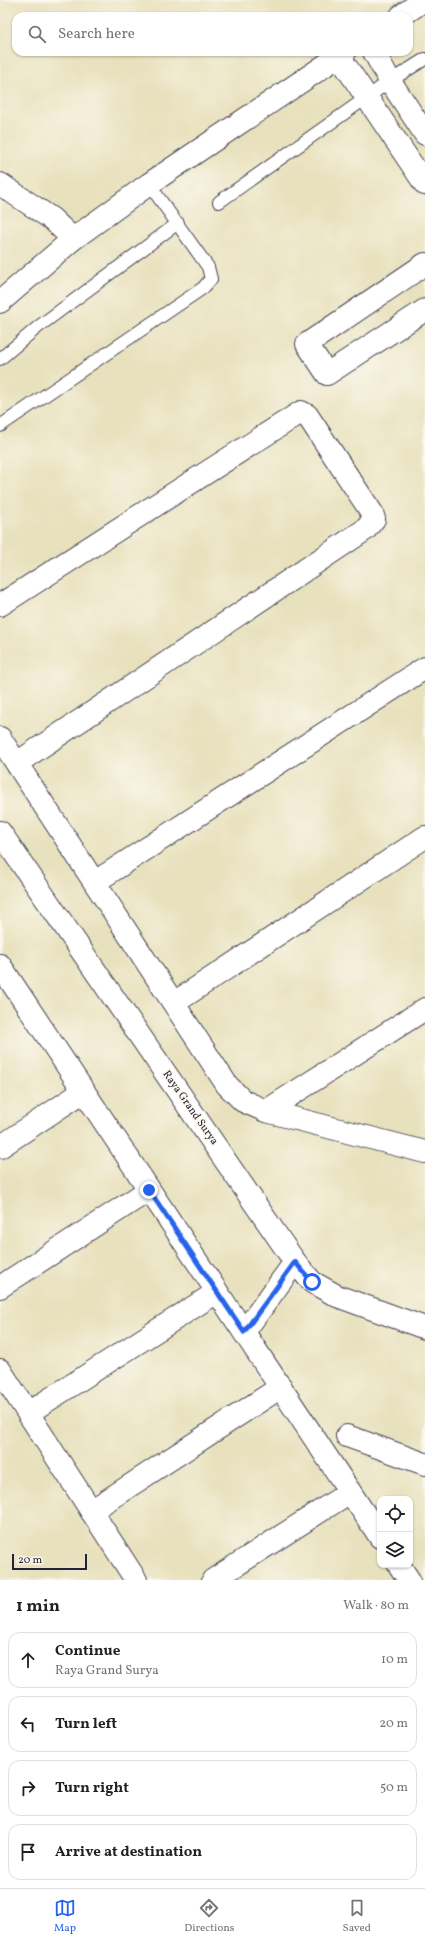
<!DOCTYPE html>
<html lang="en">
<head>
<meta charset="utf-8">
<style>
	:root { --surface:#fff; --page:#f2f2f2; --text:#202124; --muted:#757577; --line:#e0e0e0; --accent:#2563eb }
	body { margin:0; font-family:Vollkorn,serif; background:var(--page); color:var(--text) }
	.controls { position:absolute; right:12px; bottom:12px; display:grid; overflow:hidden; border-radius:8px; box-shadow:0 1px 3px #0004 }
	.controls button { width:36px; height:36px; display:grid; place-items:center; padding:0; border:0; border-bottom:1px solid var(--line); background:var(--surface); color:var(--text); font:20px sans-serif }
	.scale { position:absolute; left:12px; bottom:10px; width:75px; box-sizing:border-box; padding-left:4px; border:2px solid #22223b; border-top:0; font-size:11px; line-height:14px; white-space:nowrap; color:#22223b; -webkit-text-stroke:3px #fbf7ec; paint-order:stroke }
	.stop { position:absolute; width:12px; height:12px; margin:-9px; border:3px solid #2563eb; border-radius:50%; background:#fff }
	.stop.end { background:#2563eb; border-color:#fff; box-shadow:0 1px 4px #0008 }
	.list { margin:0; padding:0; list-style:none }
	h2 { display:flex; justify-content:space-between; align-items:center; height:52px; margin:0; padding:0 16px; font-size:17px }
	h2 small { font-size:13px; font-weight:400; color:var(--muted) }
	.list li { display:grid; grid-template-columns:26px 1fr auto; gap:12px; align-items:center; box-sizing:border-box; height:56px; margin:0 8px 8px; padding:0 8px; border:1px solid var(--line); border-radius:12px }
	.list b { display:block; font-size:15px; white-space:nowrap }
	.list p { margin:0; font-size:13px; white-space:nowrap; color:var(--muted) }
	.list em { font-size:13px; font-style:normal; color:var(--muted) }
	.icon { flex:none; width:22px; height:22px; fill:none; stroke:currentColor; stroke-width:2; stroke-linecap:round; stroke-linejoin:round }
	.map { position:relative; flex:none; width:425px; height:1580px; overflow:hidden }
	.search { position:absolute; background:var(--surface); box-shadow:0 1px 3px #0004; left:12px; right:12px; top:12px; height:44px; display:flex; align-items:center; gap:10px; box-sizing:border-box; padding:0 14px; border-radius:12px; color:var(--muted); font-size:15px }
	.sheet { height:308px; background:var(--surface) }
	nav { display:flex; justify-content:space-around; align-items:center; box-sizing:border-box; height:56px; border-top:1px solid var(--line); background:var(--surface); font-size:11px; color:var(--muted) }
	nav a { display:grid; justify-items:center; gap:2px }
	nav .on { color:var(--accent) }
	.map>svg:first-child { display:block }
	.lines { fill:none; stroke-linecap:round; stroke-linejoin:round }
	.service-casing { stroke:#403f4e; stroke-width:14 }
	.minor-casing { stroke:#403f4e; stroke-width:24 }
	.service { stroke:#fff; stroke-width:12 }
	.minor { stroke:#fff; stroke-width:22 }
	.route { stroke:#2563eb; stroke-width:5 }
	.labels { text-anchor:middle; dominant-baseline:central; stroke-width:3; stroke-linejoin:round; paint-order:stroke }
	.street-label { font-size:11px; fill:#22223b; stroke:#fbf7ec }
</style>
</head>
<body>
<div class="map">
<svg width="425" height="1580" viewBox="0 0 425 1580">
	<rect width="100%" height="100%" fill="#fbf7ec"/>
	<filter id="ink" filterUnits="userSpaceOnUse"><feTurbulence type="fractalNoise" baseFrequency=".025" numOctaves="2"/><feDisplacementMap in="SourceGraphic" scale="8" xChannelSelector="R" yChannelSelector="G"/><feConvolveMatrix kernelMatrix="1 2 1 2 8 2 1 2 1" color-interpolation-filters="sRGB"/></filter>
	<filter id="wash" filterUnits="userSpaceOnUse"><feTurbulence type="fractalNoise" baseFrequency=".012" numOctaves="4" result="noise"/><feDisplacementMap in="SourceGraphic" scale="16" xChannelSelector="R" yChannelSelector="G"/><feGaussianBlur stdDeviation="0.9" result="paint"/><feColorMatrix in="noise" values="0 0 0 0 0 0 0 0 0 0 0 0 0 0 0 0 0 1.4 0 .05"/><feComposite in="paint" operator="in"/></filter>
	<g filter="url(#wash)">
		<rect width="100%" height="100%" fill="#e8e1bd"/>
	</g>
	<g filter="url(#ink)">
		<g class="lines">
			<g class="service-casing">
				<g id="service">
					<polyline points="219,202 390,81 425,59"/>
					<polyline points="0,359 38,327 178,223"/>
					<polyline points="0,426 203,288 211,279 208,267 149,184"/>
				</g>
			</g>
			<g class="minor-casing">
				<g id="minor">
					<polyline points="401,16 424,0"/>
					<polyline points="374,52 390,81 425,134"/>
					<polyline points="339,56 425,184"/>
					<polyline points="0,184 52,219 73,239"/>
					<polyline points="425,264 307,344 327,374 425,310"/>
					<polyline points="0,302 73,239 149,184 345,52"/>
					<polyline points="0,605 301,412 307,415 372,513 374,519 366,529 17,763"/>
					<polyline points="0,738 227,1085 243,1101 266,1111 425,1152"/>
					<polyline points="0,832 295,1262 312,1282 337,1296 425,1328"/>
					<polyline points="95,882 425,668"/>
					<polyline points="0,965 380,1537"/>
					<polyline points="174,1003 425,837"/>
					<polyline points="266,1111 425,1009"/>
					<polyline points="0,1147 84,1091"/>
					<polyline points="0,1287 149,1190"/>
					<polyline points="244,1332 295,1262"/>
					<polyline points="0,1370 136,1580"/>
					<polyline points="28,1413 217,1292"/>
					<polyline points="347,1436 425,1464"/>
					<polyline points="91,1511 281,1387"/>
					<polyline points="399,1565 409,1580"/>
					<polyline points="213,1580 350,1492"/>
				</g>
			</g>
			<use href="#service" class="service"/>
			<use href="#minor" class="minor"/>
		</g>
	</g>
	<g class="lines" filter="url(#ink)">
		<polyline class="route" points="149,1190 244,1332 295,1262 312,1282"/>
	</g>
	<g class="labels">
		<g class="street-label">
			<text transform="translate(190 1108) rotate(55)">Raya Grand Surya</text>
		</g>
	</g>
</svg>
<div class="controls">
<button><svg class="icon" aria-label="locate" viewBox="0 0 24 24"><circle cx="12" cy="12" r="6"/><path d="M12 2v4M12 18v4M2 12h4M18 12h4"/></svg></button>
<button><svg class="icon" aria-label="layers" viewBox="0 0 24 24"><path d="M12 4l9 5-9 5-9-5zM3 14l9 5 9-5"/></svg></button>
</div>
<div class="scale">20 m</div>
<div class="stop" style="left:312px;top:1282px"></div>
<div class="stop end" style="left:149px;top:1190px"></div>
<div class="search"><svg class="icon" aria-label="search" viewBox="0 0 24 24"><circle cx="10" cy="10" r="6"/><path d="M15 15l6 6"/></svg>Search here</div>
</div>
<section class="sheet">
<h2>1 min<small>Walk · 80 m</small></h2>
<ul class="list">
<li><svg class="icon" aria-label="ahead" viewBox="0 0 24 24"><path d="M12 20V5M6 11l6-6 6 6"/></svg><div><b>Continue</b><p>Raya Grand Surya</p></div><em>10 m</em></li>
<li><svg class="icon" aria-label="left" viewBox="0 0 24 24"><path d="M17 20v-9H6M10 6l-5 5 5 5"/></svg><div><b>Turn left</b></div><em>20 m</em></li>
<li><svg class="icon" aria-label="right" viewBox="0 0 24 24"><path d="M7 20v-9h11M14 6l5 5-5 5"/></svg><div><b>Turn right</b></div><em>50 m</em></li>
<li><svg class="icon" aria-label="arrive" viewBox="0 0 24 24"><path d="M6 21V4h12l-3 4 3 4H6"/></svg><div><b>Arrive at destination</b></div></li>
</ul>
</section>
<nav>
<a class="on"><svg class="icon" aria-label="map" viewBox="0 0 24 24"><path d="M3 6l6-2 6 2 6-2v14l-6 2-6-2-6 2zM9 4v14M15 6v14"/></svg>Map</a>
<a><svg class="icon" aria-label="directions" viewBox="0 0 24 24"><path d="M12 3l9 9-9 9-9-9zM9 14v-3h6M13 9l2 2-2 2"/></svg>Directions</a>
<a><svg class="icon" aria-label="saved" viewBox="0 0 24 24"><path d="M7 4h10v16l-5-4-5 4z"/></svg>Saved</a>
</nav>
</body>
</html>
